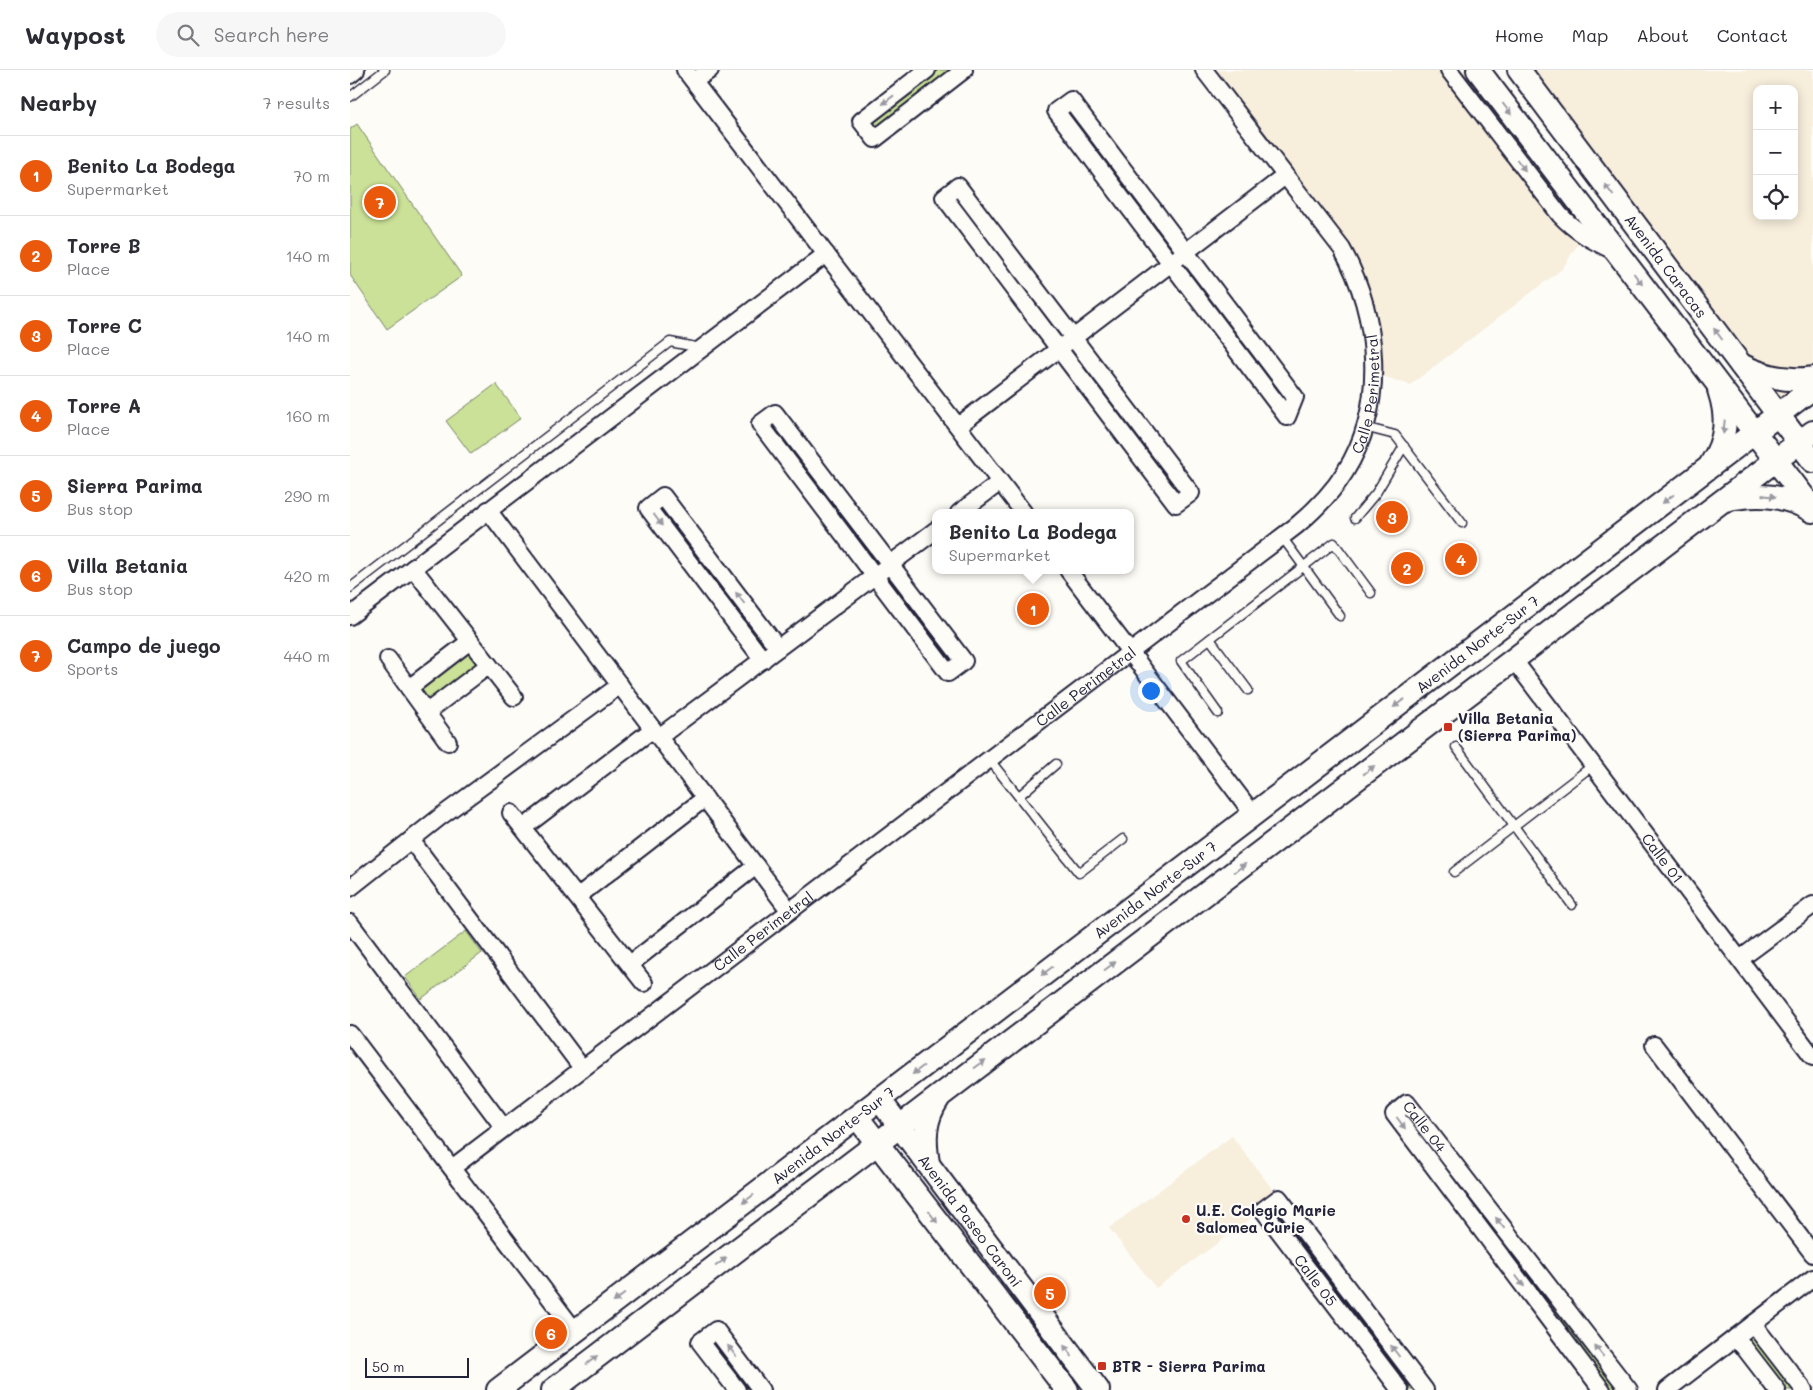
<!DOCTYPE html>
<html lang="en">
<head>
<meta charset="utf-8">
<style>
	:root { --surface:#fff; --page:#f7f7f7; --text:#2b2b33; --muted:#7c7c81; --line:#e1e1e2; --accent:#ea580c }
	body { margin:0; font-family:Mali,sans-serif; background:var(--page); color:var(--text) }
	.controls { position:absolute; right:15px; top:15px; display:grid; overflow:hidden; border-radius:10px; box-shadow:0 2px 12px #0003 }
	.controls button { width:45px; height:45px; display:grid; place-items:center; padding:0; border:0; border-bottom:1px solid var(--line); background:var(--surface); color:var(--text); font:25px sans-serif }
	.scale { position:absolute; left:15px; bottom:12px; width:104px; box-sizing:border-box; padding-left:5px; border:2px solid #22223b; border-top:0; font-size:14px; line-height:18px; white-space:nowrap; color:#22223b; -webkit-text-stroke:4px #fdfcf7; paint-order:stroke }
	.you { position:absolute; left:800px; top:620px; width:18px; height:18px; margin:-12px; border:4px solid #fff; border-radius:50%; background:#1a73e8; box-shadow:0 0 0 8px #1a73e833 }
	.badge { display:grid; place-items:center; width:32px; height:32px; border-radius:50%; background:var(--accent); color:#fff; font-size:16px; font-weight:700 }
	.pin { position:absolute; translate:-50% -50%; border:2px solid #fff; box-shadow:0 1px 5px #0006 }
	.popup { position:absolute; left:582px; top:439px; width:202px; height:65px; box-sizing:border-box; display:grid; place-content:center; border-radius:10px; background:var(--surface); filter:drop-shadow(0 1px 4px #0005); font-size:16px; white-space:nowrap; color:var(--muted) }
	.popup b { font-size:19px; color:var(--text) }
	.popup::after { content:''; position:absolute; left:50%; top:100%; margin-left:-10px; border:10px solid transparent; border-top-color:var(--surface) }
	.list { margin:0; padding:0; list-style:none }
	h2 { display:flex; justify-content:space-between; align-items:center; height:65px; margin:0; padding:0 20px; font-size:21px }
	h2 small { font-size:16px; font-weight:400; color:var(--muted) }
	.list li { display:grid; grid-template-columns:32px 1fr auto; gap:15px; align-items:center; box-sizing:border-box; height:80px; padding:0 20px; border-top:1px solid var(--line) }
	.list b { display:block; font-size:19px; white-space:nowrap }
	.list p { margin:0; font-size:16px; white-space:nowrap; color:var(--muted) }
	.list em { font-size:16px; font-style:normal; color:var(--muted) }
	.icon { flex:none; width:28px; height:28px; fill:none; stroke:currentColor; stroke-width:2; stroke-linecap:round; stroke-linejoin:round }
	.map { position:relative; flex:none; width:1463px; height:1320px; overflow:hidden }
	header { display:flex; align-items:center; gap:30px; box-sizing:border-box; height:70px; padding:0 25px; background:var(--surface); border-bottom:1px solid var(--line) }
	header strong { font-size:24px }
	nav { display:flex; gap:28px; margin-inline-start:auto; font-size:18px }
	.search { width:350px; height:45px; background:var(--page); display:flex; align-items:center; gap:12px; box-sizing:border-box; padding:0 18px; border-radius:28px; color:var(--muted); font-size:19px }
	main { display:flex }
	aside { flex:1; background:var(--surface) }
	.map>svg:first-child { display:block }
	.built { fill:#f7eedc; fill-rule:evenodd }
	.green { fill:#cae197; stroke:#768269 }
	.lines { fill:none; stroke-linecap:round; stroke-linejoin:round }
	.lane-casing { stroke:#22223b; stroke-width:11 }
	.street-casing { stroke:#22223b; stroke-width:20 }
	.secondary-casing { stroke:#22223b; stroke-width:26 }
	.lane { stroke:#fdfcf7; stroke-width:8 }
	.street { stroke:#fdfcf7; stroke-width:16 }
	.secondary { stroke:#fdfcf7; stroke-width:22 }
	.oneway { fill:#9a9aa2 }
	.poi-dot { fill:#c8321e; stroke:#fdfcf7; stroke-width:2 }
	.labels { text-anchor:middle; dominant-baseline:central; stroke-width:4.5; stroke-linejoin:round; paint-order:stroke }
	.street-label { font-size:15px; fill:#22223b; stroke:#fdfcf7 }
	.poi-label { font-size:15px; font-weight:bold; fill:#22223b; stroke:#fdfcf7; text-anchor:start }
</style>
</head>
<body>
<header>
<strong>Waypost</strong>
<div class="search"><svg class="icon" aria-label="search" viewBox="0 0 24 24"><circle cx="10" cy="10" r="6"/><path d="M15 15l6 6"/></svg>Search here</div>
<nav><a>Home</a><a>Map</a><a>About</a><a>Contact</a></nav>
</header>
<main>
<aside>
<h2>Nearby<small>7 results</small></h2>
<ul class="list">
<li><span class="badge">1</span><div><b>Benito La Bodega</b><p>Supermarket</p></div><em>70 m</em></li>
<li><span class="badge">2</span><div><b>Torre B</b><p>Place</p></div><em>140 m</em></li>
<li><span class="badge">3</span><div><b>Torre C</b><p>Place</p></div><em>140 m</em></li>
<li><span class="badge">4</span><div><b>Torre A</b><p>Place</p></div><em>160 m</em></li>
<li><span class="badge">5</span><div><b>Sierra Parima</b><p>Bus stop</p></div><em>290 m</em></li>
<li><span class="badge">6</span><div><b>Villa Betania</b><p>Bus stop</p></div><em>420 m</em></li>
<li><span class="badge">7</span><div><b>Campo de juego</b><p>Sports</p></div><em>440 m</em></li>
</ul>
</aside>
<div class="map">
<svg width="1463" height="1320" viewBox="0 0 1463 1320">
	<rect width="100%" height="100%" fill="#fdfcf7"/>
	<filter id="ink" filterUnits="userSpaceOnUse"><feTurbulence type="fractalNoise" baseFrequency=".02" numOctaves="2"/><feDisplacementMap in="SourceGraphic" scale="10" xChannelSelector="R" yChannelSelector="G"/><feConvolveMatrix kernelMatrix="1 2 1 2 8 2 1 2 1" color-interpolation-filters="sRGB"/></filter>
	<g filter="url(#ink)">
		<g class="built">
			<polygon points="854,0 1128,0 1233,166 1212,199 1060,315 1023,303 1011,219"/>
			<path d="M1169,0H1463V318L1428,345ZM1407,19H1444V146H1407Z"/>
			<polygon points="882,1066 929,1128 806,1218 759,1158"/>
		</g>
		<g class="green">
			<polygon points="577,0 614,0 525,69 511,51"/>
			<polygon points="7,54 112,206 37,259 0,205 0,59"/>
			<polygon points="146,314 171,348 121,384 96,351"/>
			<polygon points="120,571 139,595 77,642 59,618"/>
			<polygon points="116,861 132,883 71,929 55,907"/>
			<polygon points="1057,1033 1279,1320 1252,1320 1044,1044"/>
			<polygon points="929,1128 1075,1320 1050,1320 913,1140"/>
			<polygon points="1403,1254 1453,1320 1428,1320 1387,1266"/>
			<polygon points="366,1260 411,1320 387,1320 350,1272"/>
		</g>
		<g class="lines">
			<g class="lane-casing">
				<g id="lane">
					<polyline points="0,27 35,0"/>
					<polyline points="1014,357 1045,365 1112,453"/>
					<polyline points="1005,448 1026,423 1054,376"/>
					<polyline points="932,467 990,546"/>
					<polyline points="0,518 320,272 351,278"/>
					<polyline points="860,569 898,620"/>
					<polyline points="868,643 831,591 984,473 1021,523"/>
					<polyline points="1106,677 1222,835"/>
					<polyline points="639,689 729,803 773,769"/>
					<polyline points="669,726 706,694"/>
					<polyline points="1104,802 1242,696"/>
				</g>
			</g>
			<g class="street-casing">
				<g id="street">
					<polyline points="335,0 674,443"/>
					<polyline points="577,0 511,51 525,69 614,0"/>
					<path d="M1099,0L1210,145C1226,162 1243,171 1264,181"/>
					<polyline points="0,5 6,0"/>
					<polyline points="344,11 360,0"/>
					<polygon points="721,30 945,327 937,347 706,41"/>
					<polygon points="608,116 841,423 826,434 594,127"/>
					<polygon points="425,343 614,591 598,603 410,354"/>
					<polyline points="608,356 935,106"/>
					<polyline points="138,440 439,840"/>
					<polyline points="609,443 650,412"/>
					<polyline points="63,498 164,627"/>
					<polyline points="718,500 903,744"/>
					<polyline points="0,546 476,184"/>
					<polyline points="38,589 98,672"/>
					<path id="s1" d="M1163,589L1463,987"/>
					<polyline points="413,590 298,438 313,426 428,578"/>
					<polyline points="59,618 120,571"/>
					<polyline points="77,642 139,595"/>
					<polyline points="309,667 586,460"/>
					<polyline points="161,743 294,913"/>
					<polyline points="173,758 303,659"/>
					<polyline points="61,770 232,998"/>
					<polyline points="0,818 90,747 270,615"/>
					<polyline points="227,827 355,728"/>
					<polyline points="0,853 154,1058"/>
					<polyline points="1390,889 1463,835"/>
					<polyline points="280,894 406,796"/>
					<polyline points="0,964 225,1261"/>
					<polyline points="1304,975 1463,1184"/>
					<path id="s2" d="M102,1098C382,883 665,671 946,456C965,440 982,423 995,402C1037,335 1029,246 992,179L854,0"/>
					<polyline points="1403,1254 1454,1320"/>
					<polyline points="1386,1267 1427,1320"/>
					<polyline points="387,1320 350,1272 366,1260 411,1320"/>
					<polyline points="1050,1320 913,1140 929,1128 1075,1320"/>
					<path id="s3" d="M1252,1320L1044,1044L1057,1033L1279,1320"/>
					<polyline points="1317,1320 1463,1208"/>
				</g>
			</g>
			<g class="secondary-casing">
				<g id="secondary">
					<polyline points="1128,0 1463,439"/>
					<path id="s4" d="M1169,0L1463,391"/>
					<path d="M1391,295C1413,306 1439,312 1463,308"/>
					<path d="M1361,394C1377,369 1378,347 1369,320"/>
					<path d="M1375,430C1406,423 1435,424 1462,441"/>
					<path id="s5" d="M529,1029L748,1320"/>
					<polyline points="507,1047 717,1320"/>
					<path d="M578,1093C574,1069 574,1050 588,1029"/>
					<path id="s6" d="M148,1320L1463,318"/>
					<polyline points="203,1320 1463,362"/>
				</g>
			</g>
			<use href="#lane" class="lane"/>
			<use href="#street" class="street"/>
			<use href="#secondary" class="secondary"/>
		</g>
		<defs><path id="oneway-solid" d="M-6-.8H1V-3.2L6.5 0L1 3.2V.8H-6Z" transform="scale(1.25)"/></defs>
		<g class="oneway">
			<use href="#oneway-solid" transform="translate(538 30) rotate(142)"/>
			<use href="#oneway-solid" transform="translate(1157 39) rotate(53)"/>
			<use href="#oneway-solid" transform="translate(1171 95) rotate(53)"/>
			<use href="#oneway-solid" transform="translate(1259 120) rotate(-127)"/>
			<use href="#oneway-solid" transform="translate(1288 209) rotate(53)"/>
			<use href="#oneway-solid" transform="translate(1368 264) rotate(-127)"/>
			<use href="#oneway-solid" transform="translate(1374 357) rotate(96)"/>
			<use href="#oneway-solid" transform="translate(1419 426) rotate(7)"/>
			<use href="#oneway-solid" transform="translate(1318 429) rotate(143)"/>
			<use href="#oneway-solid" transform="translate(308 450) rotate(53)"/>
			<use href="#oneway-solid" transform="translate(390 528) rotate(-127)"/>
			<use href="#oneway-solid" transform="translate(1049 633) rotate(143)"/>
			<use href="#oneway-solid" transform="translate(1019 700) rotate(-38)"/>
			<use href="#oneway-solid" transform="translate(890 798) rotate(-37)"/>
			<use href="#oneway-solid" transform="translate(760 896) rotate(-37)"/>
			<use href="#oneway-solid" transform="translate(697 901) rotate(143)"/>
			<use href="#oneway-solid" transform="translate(630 994) rotate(-37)"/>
			<use href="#oneway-solid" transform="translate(568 1000) rotate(143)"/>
			<use href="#oneway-solid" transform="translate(1051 1053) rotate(53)"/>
			<use href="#oneway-solid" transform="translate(398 1129) rotate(143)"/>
			<use href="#oneway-solid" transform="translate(583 1147) rotate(53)"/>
			<use href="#oneway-solid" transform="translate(1150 1153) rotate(-128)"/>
			<use href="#oneway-solid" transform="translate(371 1192) rotate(-37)"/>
			<use href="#oneway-solid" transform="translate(1170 1211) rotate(53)"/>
			<use href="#oneway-solid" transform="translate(269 1228) rotate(143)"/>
			<use href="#oneway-solid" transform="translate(382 1281) rotate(-127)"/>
			<use href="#oneway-solid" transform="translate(718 1281) rotate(-127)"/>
			<use href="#oneway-solid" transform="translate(1045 1281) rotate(-127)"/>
			<use href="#oneway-solid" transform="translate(1249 1281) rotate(-128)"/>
			<use href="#oneway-solid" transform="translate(242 1290) rotate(-37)"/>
		</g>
	</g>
	<g class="poi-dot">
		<rect x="1093" y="652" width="10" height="10" rx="2.5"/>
		<circle cx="836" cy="1149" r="5"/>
		<rect x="747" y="1291" width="10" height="10" rx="2.5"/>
	</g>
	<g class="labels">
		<g class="street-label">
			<text stroke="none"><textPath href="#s4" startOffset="245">Avenida Caracas</textPath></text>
			<text stroke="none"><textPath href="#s2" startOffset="1216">Calle Perimetral</textPath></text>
			<text stroke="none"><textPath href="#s6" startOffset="1231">Avenida Norte-Sur 7</textPath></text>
			<text stroke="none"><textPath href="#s2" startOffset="796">Calle Perimetral</textPath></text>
			<text stroke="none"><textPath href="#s1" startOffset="249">Calle 01</textPath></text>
			<text stroke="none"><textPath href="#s6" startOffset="826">Avenida Norte-Sur 7</textPath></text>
			<text stroke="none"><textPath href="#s2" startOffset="391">Calle Perimetral</textPath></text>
			<text stroke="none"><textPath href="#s3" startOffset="392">Calle 04</textPath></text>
			<text stroke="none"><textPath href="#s6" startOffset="421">Avenida Norte-Sur 7</textPath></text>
			<text stroke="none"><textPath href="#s5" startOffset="152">Avenida Paseo Caroní</textPath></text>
			<text transform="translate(966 1210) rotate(53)">Calle 05</text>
		</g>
		<g class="poi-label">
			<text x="1108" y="648">Villa Betania<tspan x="1108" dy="17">(Sierra Parima)</tspan></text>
			<text x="846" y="1140">U.E. Colegio Marie<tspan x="846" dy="17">Salomea Curie</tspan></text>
			<text x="762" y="1296">BTR - Sierra Parima</text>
		</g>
	</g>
</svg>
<div class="controls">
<button>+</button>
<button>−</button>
<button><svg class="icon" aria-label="locate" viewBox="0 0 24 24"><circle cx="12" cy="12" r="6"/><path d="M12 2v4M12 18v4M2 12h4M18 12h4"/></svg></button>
</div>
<div class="scale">50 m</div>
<div class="you"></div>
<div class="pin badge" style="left:683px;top:539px">1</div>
<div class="popup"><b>Benito La Bodega</b>Supermarket</div>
<div class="pin badge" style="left:1057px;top:498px">2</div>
<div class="pin badge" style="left:1042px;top:447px">3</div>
<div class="pin badge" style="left:1111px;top:489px">4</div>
<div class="pin badge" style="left:700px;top:1223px">5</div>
<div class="pin badge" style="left:201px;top:1263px">6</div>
<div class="pin badge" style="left:30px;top:132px">7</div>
</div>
</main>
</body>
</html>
